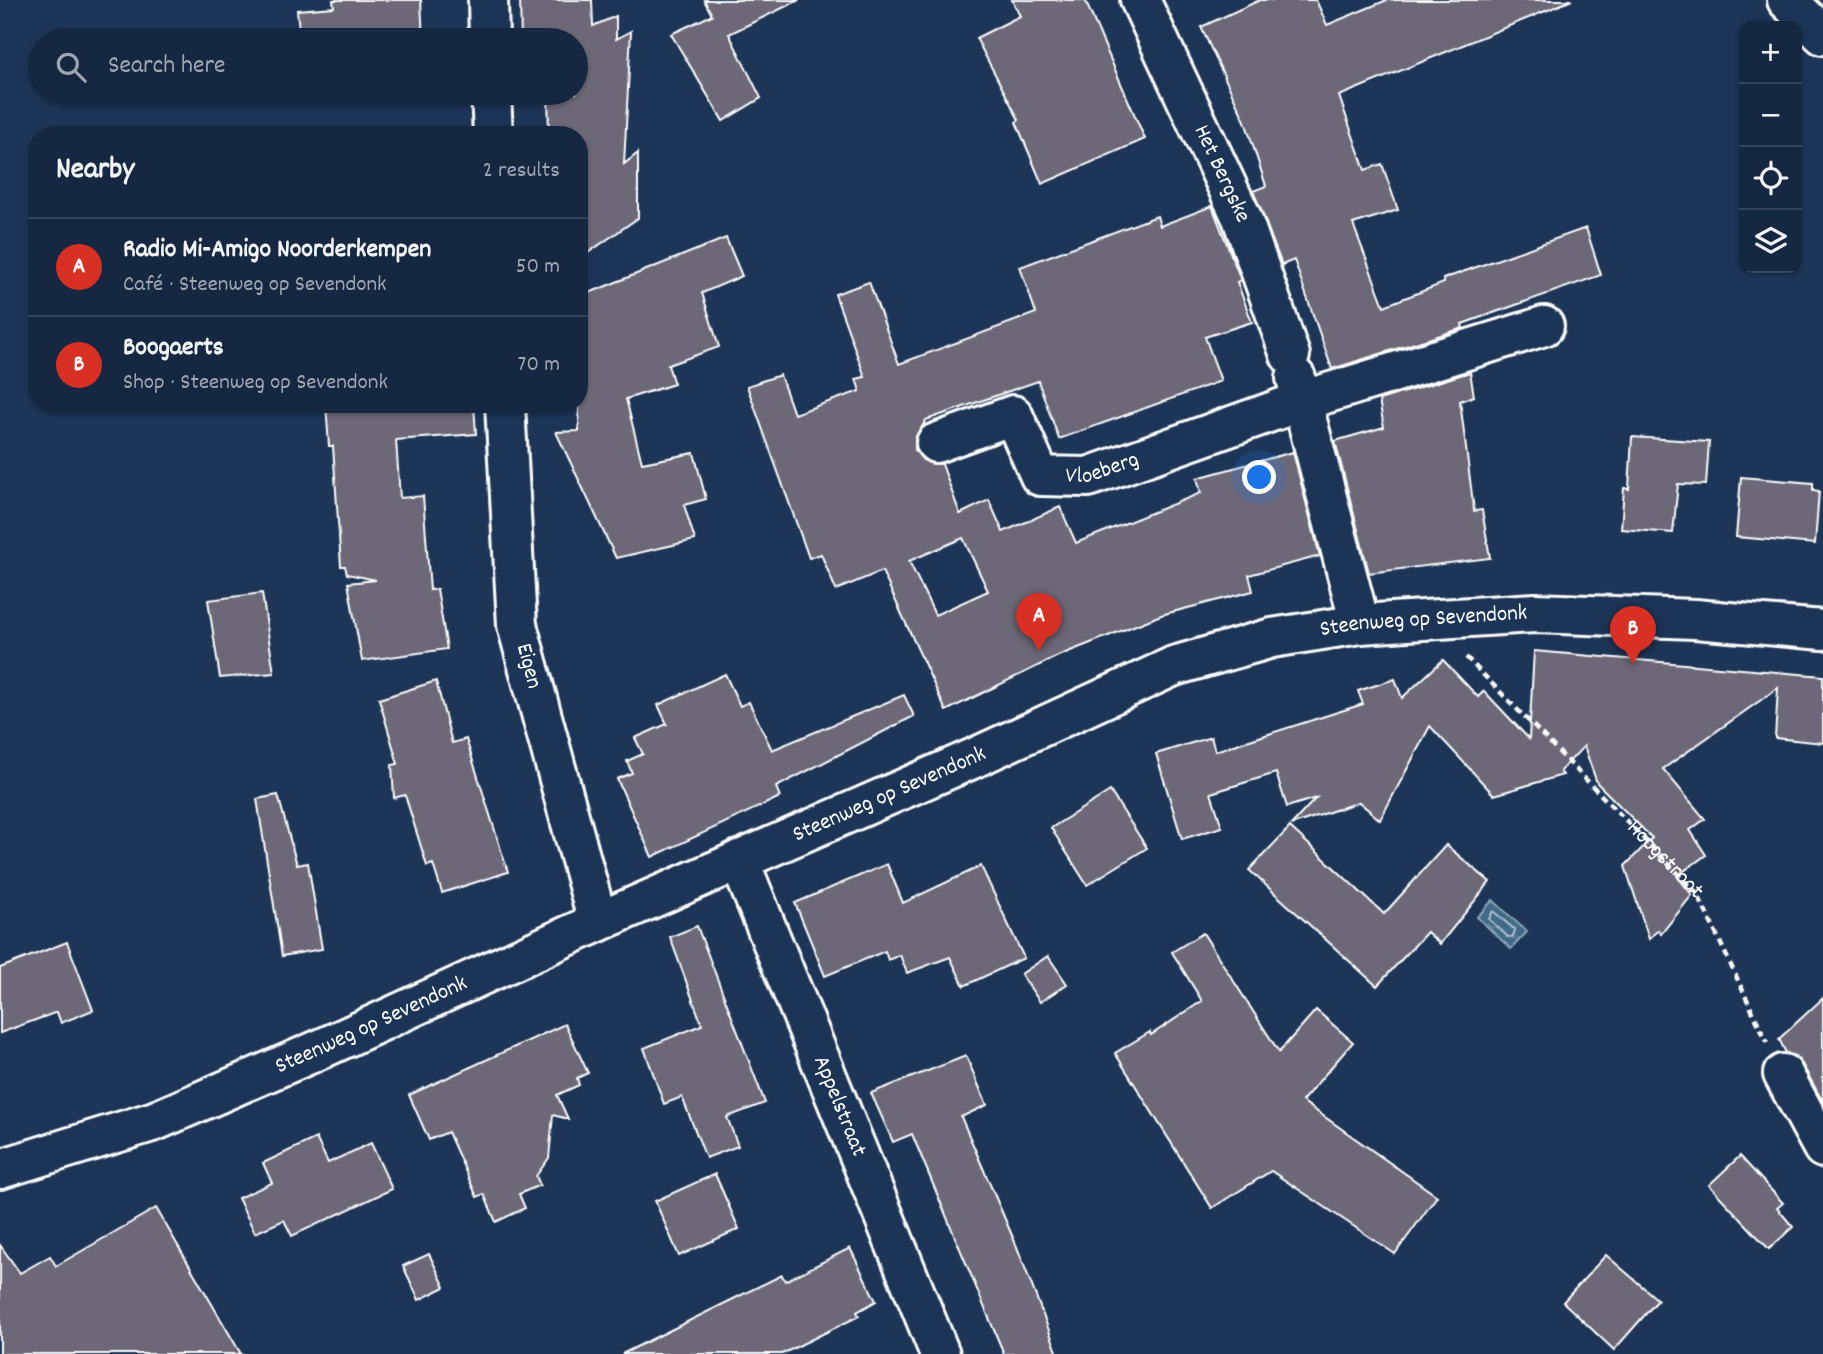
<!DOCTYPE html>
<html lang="en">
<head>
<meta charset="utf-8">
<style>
	:root { --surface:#162841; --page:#23344c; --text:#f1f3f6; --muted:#9ea6b1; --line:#35445a; --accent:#d93025 }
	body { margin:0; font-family:Dekko,sans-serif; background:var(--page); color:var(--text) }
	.controls { position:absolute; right:21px; top:21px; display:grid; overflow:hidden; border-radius:14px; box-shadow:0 2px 5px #0004 }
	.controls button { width:63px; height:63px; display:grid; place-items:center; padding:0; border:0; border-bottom:2px solid var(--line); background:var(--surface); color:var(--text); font:35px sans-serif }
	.you { position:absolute; left:1260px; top:478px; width:24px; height:24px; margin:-18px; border:5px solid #fff; border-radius:50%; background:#1a73e8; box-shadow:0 0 0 10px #1a73e833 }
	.badge { display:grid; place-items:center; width:46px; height:46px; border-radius:50%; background:var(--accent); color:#fff; font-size:23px; font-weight:700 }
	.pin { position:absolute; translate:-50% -58px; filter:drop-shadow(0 2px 4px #0008) }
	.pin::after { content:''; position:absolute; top:37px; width:24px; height:21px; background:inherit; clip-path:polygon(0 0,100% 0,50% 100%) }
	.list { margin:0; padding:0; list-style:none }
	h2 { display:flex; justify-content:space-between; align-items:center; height:91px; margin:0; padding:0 28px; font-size:30px }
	h2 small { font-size:23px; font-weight:400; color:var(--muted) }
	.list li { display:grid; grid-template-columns:46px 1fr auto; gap:21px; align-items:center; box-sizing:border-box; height:98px; padding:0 28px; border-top:2px solid var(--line) }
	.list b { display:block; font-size:26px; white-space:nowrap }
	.list p { margin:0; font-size:23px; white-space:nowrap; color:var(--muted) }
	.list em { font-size:23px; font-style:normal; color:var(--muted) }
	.icon { flex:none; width:38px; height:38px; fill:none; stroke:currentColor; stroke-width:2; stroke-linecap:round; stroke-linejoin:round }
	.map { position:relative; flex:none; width:1823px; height:1354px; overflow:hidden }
	.search { position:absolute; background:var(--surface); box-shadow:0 2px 5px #0004; left:28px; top:28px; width:560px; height:77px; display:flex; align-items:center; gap:18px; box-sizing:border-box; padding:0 24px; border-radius:38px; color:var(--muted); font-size:26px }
	.panel { position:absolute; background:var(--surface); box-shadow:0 2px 5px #0004; left:28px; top:126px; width:560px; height:287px; border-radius:28px }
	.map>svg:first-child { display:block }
	.water { fill:url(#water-ripples); stroke:#8ca6b8; stroke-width:2 }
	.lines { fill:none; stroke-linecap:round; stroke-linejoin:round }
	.shore { stroke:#b3c3cf; stroke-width:2 }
	.building { fill:#6c6778; stroke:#fff; stroke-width:2; fill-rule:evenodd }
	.minor-casing { stroke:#fff; stroke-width:44 }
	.path { stroke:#fff; stroke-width:4.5; stroke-dasharray:7 5; stroke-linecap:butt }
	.minor { stroke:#1d3557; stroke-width:38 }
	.labels { text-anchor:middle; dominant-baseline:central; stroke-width:5; stroke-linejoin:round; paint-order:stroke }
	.street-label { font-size:23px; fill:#fff; stroke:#1d3557 }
</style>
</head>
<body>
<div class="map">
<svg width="1823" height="1354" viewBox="0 0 1823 1354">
	<defs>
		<pattern id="water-ripples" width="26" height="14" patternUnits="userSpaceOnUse" patternTransform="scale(1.75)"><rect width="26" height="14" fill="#406a88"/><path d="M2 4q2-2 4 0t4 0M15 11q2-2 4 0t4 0" fill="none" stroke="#5d809a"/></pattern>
	</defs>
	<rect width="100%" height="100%" fill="#1d3557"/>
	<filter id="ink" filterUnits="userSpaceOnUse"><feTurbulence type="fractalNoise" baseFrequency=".0143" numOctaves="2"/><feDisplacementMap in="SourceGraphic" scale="14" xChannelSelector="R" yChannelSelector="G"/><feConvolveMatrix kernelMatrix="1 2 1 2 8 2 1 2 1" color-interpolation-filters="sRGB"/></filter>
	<g filter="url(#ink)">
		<polygon class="water" points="1493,900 1527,932 1511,949 1477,917"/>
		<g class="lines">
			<polygon class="shore" points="1493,911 1515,930 1513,937 1508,937 1489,919"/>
		</g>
		<g class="building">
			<polygon points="333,0 421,0 423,40 300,40 297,10 334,7"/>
			<polygon points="520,0 592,0 593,26 616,16 616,39 631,31 624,164 638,153 638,218 579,259 579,135 549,135 548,93 576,93 576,40 521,40"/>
			<polygon points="704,0 799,0 729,34 761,98 723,121 671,34 712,15"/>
			<polygon points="1012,0 1085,0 1145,139 1042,184 1016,122 1019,120 976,38 1020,16"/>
			<polygon points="1260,0 1316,0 1327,25 1387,0 1572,0 1339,96 1365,170 1382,164 1398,210 1353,224 1384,306 1444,283 1443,279 1586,228 1601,275 1462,324 1463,328 1332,369 1294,260 1282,265 1253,191 1266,186 1245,121 1201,27"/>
			<polygon points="348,93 428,93 428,95 348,103"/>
			<path d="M1212,206L1241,280L1237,282L1252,322L1205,337L1221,381L1059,439L1038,381L926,420L915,439V450L923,460L942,464L960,514L989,500L1003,532L1060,507L1076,543L1201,493L1197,478L1293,452L1320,556L1249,575L1253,591L1161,615L1058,656L946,711L882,571L836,590L821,554L809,558L747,386L780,375L794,414L860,391L856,379L865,377L835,294L869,282L899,364L1036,313L1020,267L1157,216L1160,226ZM963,538L988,591L935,615L909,561Z"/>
			<polygon points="726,238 742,276 702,293 719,347 668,365 674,384 626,399 642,463 694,453 706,499 684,505 695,540 616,558 556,432 579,431 579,297"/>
			<polygon points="1470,372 1474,396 1460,401 1474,511 1482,510 1490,558 1369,573 1335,441 1384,427 1379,400"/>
			<polygon points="326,404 474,404 476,434 396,440 400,498 423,496 430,590 437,589 447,649 362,661 348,583 376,580 347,574 345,566 341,566 333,446 329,446"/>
			<polygon points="1632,437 1709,442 1706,485 1678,484 1673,533 1621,529 1624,488 1629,489"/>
			<polygon points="1741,477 1813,483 1813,490 1819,491 1815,544 1736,537"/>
			<polygon points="262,593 274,673 220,678 208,600"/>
			<polygon points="1534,651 1823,676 1823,743 1775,738 1778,688 1663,769 1705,819 1690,830 1706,855 1677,876 1692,895 1661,934 1658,930 1649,939 1625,866 1652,838 1597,783 1584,746 1560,771 1563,775 1494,795 1430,726 1380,820 1359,802 1291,825 1316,798 1287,807 1276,773 1211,793 1222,827 1182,839 1156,754 1211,737 1215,751 1363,704 1358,691 1395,679 1402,698 1443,660 1478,697 1484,691 1529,739"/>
			<polygon points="725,674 740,706 749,702 772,750 904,695 914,716 776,787 780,797 652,857 617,779 632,773 627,761 643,754 635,738 667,724 658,705"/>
			<polygon points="436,681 452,743 466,739 508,872 442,893 433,864 427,866 405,795 394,798 392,765 398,764 379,699"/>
			<polygon points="1110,791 1147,848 1087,885 1051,828"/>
			<polygon points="278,795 297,865 308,863 322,949 282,956 257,799"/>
			<polygon points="1290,827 1384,914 1446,845 1490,882 1440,944 1427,932 1377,986 1249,870"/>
			<polygon points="887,864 903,903 981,866 1024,958 964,986 950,957 907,973 900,955 888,960 885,951 825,976 795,903"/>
			<polygon points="697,926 765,1103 727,1117 738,1146 706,1158 682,1097 664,1104 644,1048 702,1025 670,937"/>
			<polygon points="1203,933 1279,1052 1316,1010 1353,1042 1302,1101 1437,1196 1395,1254 1271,1171 1212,1208 1115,1053 1150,1032 1151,1035 1202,1001 1172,952"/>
			<polygon points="67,942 93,1010 61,1023 57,1012 0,1033 0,968"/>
			<polygon points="1048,956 1067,984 1040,1002 1021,974"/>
			<polygon points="1823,998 1823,1102 1802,1064 1795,1056 1786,1053 1779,1039"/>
			<polygon points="565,1024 588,1073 577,1078 579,1085 557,1095 568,1119 553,1115 549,1158 536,1176 540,1185 519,1194 525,1208 496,1222 484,1194 477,1197 448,1132 429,1140 409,1095"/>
			<polygon points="966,1056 987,1105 961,1117 1017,1247 1058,1354 1004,1354 912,1134 893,1142 871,1093"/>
			<polygon points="316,1138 328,1163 371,1143 392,1189 292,1236 284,1220 255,1233 238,1198 272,1183 263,1163"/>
			<polygon points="1740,1156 1783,1203 1777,1208 1793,1227 1769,1249 1709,1185"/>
			<polygon points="715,1174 739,1229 679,1256 655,1201"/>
			<polygon points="156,1208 241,1354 0,1354 0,1245 20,1273 50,1256 56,1266"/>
			<polygon points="850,1248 876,1301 857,1312 859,1316 782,1354 622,1354 782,1275 785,1281"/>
			<polygon points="429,1254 445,1287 419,1300 403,1266"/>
			<polygon points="1606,1255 1658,1300 1614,1350 1563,1302"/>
		</g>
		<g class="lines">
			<g class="minor-casing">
				<g id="minor">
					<polyline points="488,0 489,40"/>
					<path id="s2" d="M1140,0L1242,218L1290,355"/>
					<polyline points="1787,0 1823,35"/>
					<polyline points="491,93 493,135"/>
					<polyline points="1296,378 1360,624"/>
					<path id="s3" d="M505,404L517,625L598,922"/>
					<path id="s4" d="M936,443L1013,415L1040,476L1088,477L1302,401L1544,326"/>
					<path id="s5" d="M739,860L940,1354"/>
					<polyline points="1783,1074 1823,1148"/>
					<path id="s6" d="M0,1169L155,1121L323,1048L598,922L974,758L1174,666L1272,638L1360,624L1535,613L1695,619L1823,630"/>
				</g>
			</g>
			<path class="path" id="s1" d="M1466,657L1697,893L1767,1042"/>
			<use href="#minor" class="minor"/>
		</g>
	</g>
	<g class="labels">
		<g class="street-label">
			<text stroke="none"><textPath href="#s2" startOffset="192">Het Bergske</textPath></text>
			<text stroke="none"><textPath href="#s4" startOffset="212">Vloeberg</textPath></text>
			<text stroke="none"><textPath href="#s6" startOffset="1533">Steenweg op Sevendonk</textPath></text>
			<text stroke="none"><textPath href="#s3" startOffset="264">Eigen</textPath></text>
			<text stroke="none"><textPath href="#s6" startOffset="966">Steenweg op Sevendonk</textPath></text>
			<text stroke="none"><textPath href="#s1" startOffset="284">Hoogstraat</textPath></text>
			<text stroke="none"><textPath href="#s6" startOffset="399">Steenweg op Sevendonk</textPath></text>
			<text stroke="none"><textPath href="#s5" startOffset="266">Appelstraat</textPath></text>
		</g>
	</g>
</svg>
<div class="controls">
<button>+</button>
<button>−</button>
<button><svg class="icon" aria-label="locate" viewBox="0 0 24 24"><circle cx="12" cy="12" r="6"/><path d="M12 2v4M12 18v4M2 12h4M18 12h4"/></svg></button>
<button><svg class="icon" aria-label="layers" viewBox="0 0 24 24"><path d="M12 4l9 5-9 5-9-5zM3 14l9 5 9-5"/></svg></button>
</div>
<div class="you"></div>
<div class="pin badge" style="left:1039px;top:651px">A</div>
<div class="pin badge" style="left:1633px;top:664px">B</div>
<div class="search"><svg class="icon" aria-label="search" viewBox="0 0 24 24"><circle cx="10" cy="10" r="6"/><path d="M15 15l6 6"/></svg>Search here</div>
<section class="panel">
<h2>Nearby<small>2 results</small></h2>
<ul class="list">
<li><span class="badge">A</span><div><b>Radio Mi-Amigo Noorderkempen</b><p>Café · Steenweg op Sevendonk</p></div><em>50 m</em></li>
<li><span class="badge">B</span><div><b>Boogaerts</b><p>Shop · Steenweg op Sevendonk</p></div><em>70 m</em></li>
</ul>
</section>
</div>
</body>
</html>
